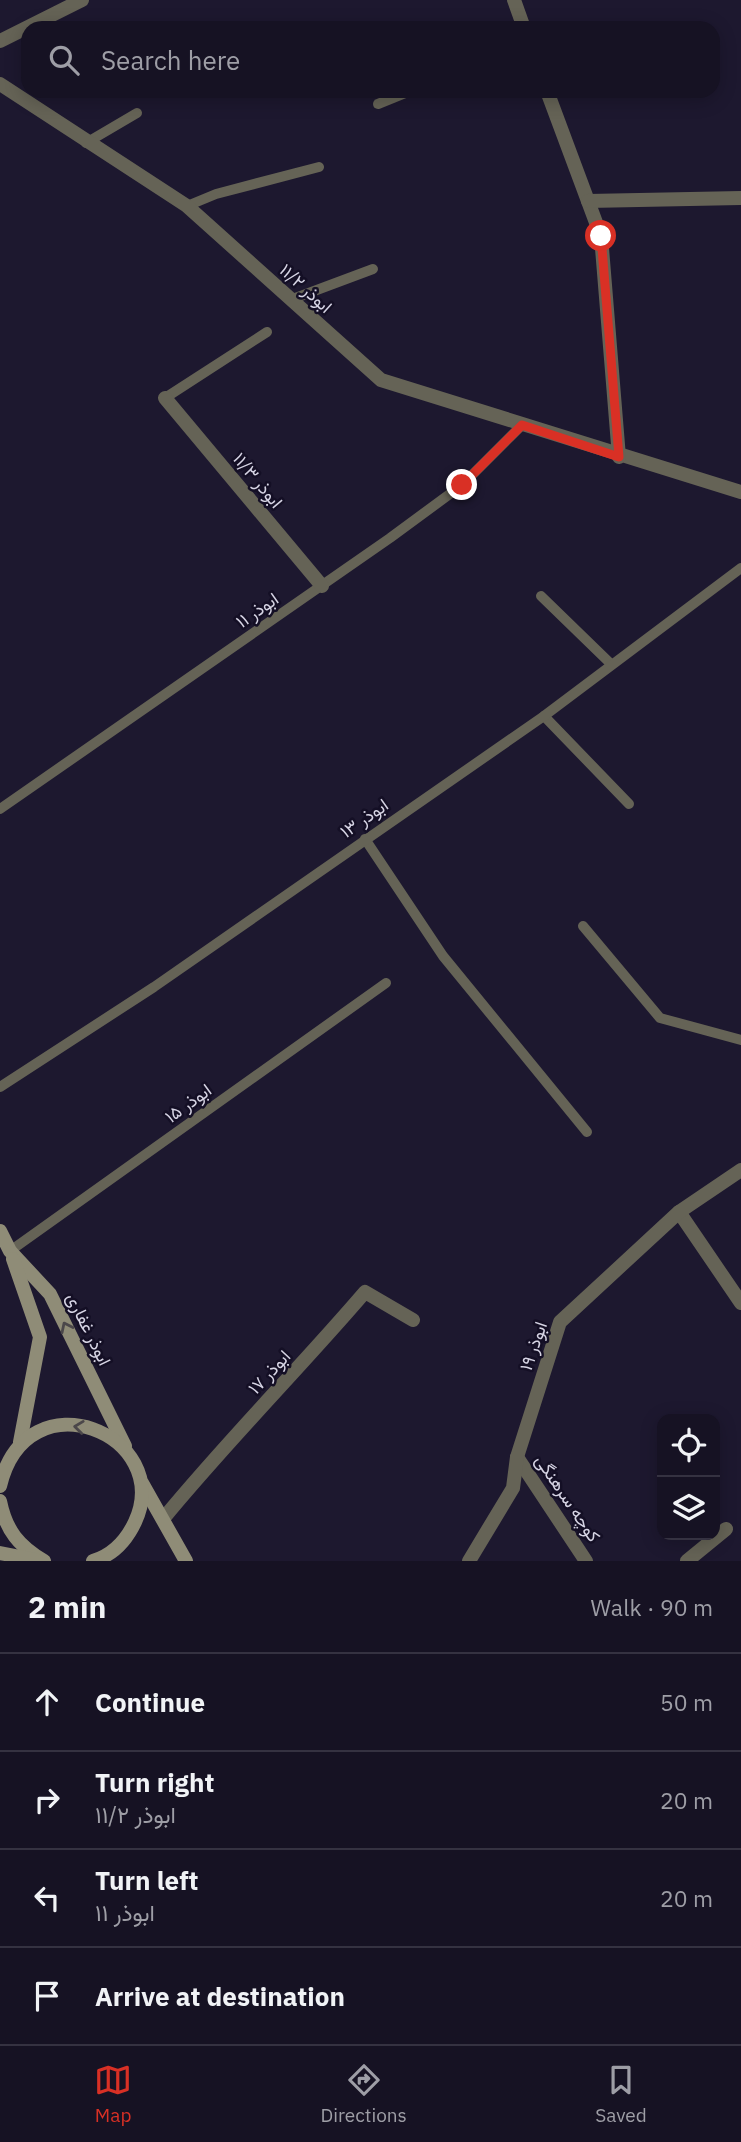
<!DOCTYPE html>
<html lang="en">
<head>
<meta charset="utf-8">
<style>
	:root { --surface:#161223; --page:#1f1b2b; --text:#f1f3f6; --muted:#9e9ea6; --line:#353241; --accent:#d93025 }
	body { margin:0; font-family:"IBM Plex Sans",Vazirmatn,sans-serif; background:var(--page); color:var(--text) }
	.controls { position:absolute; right:21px; bottom:21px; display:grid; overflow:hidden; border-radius:14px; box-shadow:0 4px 18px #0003 }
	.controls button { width:63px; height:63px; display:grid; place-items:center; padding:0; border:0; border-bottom:2px solid var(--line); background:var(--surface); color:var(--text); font:35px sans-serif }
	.stop { position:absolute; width:21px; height:21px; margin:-16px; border:5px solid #d93025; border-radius:50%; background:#fff }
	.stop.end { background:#d93025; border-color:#fff; box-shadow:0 2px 7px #0008 }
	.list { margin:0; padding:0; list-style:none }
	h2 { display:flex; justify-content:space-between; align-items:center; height:91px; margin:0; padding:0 28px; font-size:30px }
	h2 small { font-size:23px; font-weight:400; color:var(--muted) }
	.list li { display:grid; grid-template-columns:46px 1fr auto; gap:21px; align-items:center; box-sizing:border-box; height:98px; padding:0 28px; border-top:2px solid var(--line) }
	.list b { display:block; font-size:26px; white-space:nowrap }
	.list p { margin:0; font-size:23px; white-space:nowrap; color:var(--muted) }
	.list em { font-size:23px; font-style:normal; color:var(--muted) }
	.icon { flex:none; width:38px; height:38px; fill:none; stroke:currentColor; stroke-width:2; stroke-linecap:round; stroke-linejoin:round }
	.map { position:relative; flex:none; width:741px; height:1561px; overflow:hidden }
	.search { position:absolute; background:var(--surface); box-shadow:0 4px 18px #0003; left:21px; right:21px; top:21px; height:77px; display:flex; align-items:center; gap:18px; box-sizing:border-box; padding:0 24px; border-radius:21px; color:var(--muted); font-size:26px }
	.sheet { height:483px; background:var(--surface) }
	nav { display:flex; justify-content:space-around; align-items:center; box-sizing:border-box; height:98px; border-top:2px solid var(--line); background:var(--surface); font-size:19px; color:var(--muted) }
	nav a { display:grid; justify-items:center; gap:4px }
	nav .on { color:var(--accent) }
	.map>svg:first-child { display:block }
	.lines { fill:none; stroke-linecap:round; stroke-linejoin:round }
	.service { stroke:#656356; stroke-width:10 }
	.minor { stroke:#656356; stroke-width:14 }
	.tertiary { stroke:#656356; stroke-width:14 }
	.secondary { stroke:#8f8c77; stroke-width:14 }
	.oneway { stroke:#4b474a }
	.route { stroke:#d93025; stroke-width:9 }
	.labels { text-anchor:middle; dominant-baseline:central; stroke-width:5; stroke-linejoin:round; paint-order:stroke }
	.street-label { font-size:18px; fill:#d6d4e4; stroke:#140f25 }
</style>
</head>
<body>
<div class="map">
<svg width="741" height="1561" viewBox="0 0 741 1561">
	<rect width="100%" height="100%" fill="#1d182f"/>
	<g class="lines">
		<g class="service">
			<polyline points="378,104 410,91"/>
			<polyline points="86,143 137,113"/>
			<polyline points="187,206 216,194 319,167"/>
			<polyline points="290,300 373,269"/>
			<polyline points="165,398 267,332"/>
			<polyline points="541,596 611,664"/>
			<polyline points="544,716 629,804"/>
			<polyline points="0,809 390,538 462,485 522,425"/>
			<polyline points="365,839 443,956 587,1132"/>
			<polyline points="583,926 660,1018 741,1040"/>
			<polyline points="0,1087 154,987 544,716 741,568"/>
			<polyline points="10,1251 386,983"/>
		</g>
		<g class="minor">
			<polyline points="514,0 524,28"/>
			<polyline points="0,84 187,206 381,380 741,492"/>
			<polyline points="547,91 601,236 619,457"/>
			<polyline points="588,201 741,198"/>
			<polyline points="165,398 322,586"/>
			<polyline points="679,1212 741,1303"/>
			<polyline points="517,1457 586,1561"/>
			<path d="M163,1519C227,1441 299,1369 365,1292L413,1320"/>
			<polyline points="469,1561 513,1488 517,1457 560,1322 679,1212 741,1170"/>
			<polyline points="687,1561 726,1529"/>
		</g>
		<polyline class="tertiary" points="0,41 82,0"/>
		<g class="secondary">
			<polyline points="0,1231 10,1251 50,1294 125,1446"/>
			<polyline points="13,1259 40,1337 20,1442"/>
			<polyline points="142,1483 186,1561"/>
			<path d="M0,1486C27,1373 175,1435 135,1522C126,1541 113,1555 93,1561"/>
			<path d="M0,1501C6,1531 19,1546 44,1561"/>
			<polyline points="0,1553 36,1560"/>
		</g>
	</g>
	<defs><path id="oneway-chevron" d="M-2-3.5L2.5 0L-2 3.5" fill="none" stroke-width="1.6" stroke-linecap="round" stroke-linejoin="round" transform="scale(1.75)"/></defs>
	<g class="oneway">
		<use href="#oneway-chevron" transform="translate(66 1327) rotate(-116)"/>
		<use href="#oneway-chevron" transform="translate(79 1427) rotate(-173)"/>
	</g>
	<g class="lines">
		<polyline class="route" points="462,485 522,425 619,457 601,236"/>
	</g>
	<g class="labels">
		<g class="street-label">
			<text transform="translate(306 288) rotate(42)">ابوذر ۱۱/۲</text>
			<text transform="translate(258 480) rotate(50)">ابوذر ۱۱/۳</text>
			<text transform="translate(257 610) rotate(-35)">ابوذر ۱۱</text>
			<text transform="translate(364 818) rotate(-35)">ابوذر ۱۳</text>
			<text transform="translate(188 1103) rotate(-36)">ابوذر ۱۵</text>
			<text transform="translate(89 1329) rotate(64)">ابوذر غفاری</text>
			<text transform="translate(533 1346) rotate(-71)">ابوذر ۱۹</text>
			<text transform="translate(269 1372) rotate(-47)">ابوذر ۱۷</text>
			<text transform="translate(568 1498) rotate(56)">کوچه سرهنگی</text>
		</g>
	</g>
</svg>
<div class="controls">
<button><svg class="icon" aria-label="locate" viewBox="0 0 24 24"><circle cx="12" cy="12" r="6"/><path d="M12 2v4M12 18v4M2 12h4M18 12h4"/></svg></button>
<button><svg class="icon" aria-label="layers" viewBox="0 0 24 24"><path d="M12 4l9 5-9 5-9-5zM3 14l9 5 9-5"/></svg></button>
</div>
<div class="stop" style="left:601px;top:236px"></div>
<div class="stop end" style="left:462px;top:485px"></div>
<div class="search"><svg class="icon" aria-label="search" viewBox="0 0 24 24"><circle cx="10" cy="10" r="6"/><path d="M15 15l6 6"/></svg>Search here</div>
</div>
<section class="sheet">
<h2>2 min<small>Walk · 90 m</small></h2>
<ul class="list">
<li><svg class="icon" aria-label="ahead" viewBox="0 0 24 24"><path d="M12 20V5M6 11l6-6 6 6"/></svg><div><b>Continue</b></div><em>50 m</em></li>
<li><svg class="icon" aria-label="right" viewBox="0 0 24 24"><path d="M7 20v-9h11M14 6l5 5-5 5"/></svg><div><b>Turn right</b><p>ابوذر ۱۱/۲</p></div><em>20 m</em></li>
<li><svg class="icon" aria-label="left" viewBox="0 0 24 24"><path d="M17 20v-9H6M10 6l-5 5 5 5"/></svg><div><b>Turn left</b><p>ابوذر ۱۱</p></div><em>20 m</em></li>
<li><svg class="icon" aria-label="arrive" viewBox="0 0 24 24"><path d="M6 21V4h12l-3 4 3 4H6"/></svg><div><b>Arrive at destination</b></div></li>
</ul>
</section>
<nav>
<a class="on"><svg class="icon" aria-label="map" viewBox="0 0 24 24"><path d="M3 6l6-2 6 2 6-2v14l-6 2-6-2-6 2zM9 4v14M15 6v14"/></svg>Map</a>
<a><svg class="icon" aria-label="directions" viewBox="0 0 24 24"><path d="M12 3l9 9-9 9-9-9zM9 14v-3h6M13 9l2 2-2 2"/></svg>Directions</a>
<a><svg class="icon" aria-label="saved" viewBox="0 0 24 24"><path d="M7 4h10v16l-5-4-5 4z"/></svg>Saved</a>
</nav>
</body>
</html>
